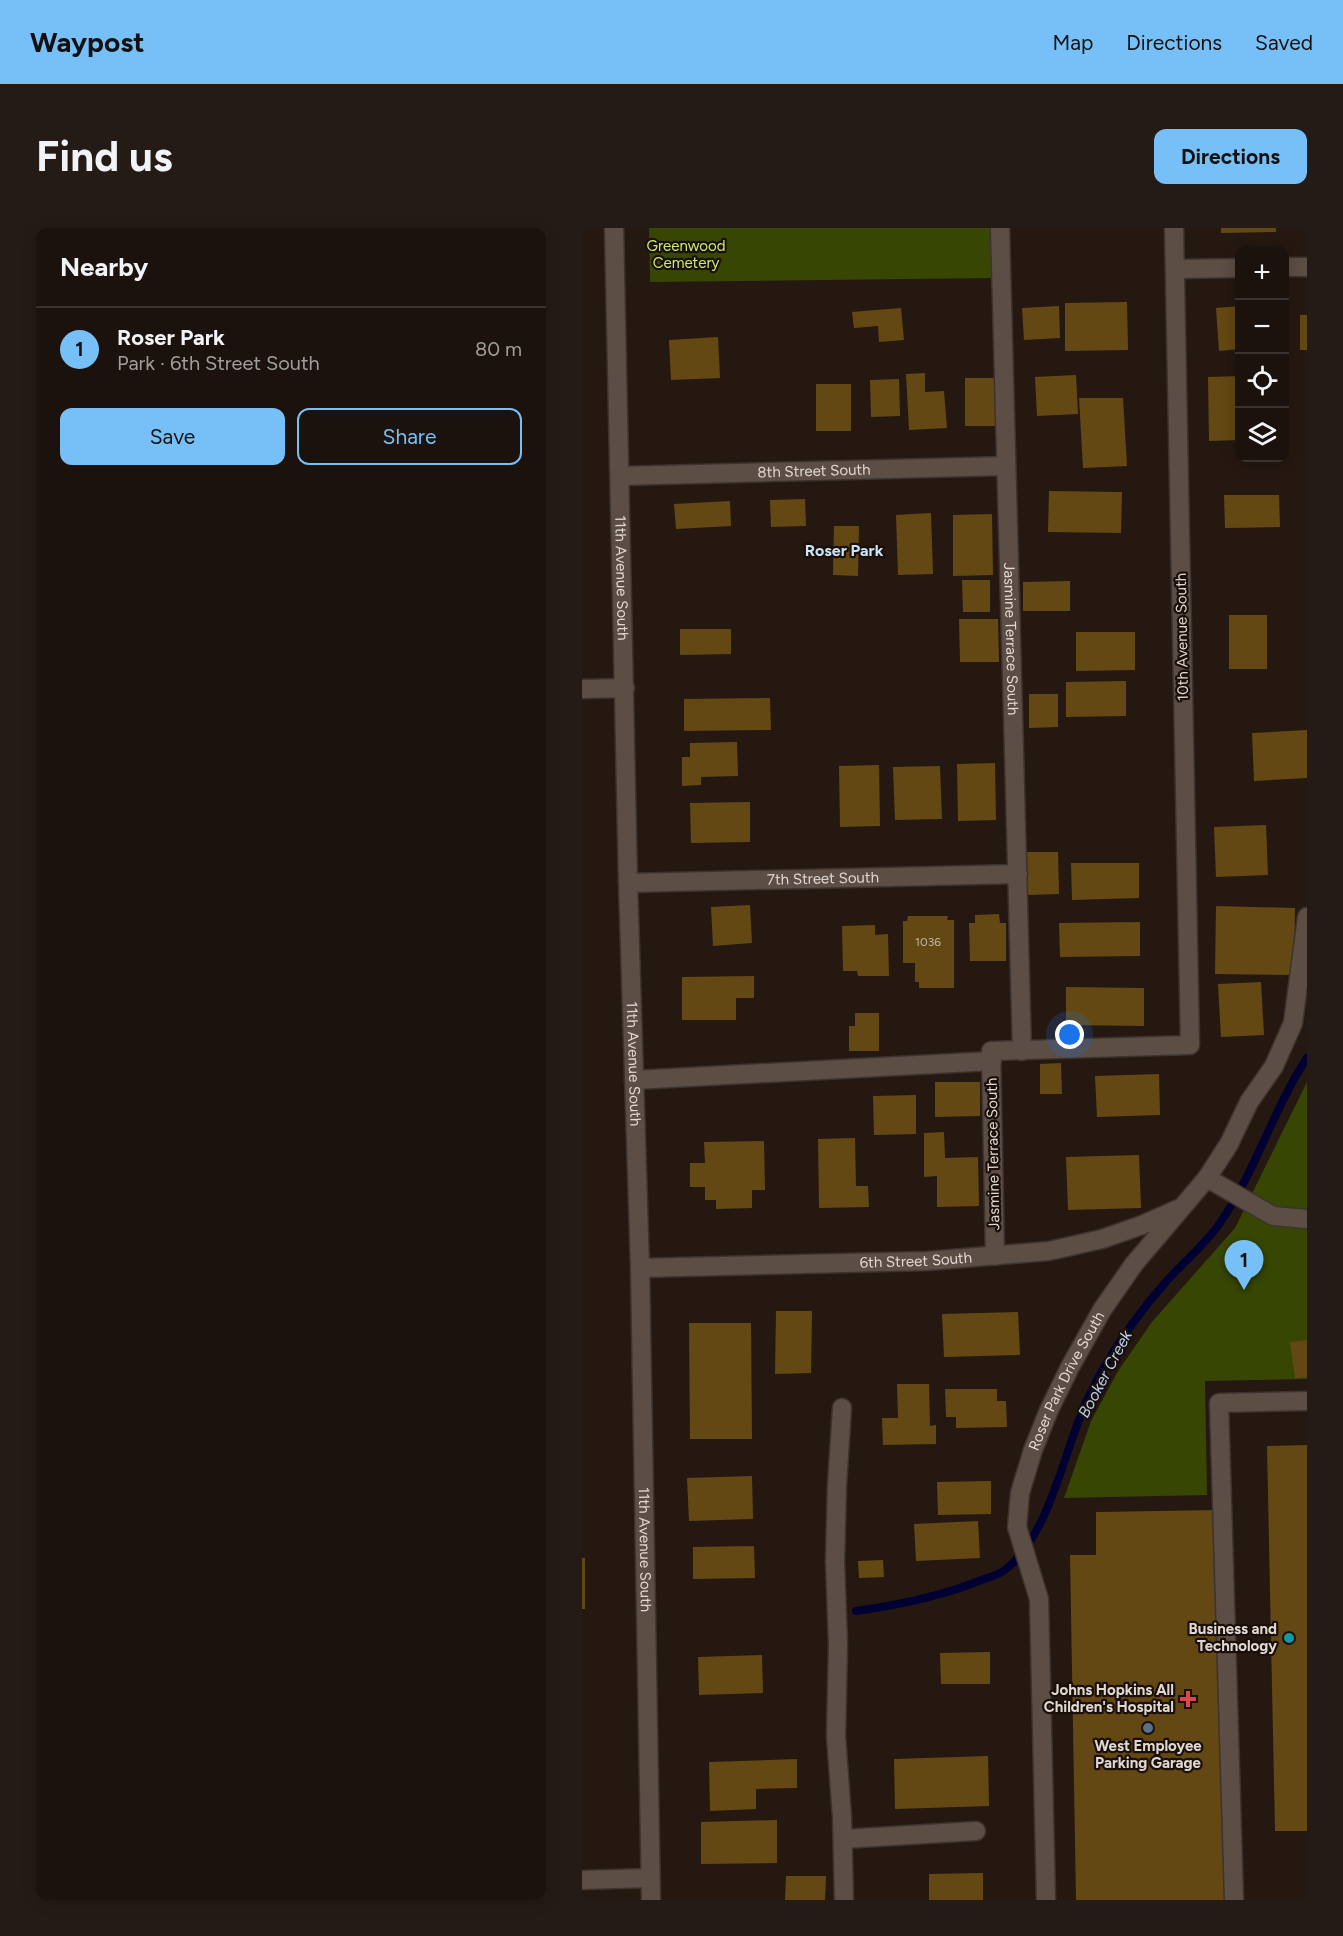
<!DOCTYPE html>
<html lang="en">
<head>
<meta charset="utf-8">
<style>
	:root { --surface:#1c120d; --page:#251b16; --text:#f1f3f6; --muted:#a09e9d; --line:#3a322e; --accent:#77bff7 }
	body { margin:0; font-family:Figtree,sans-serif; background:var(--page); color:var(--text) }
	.controls { position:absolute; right:18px; top:18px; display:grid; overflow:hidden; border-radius:12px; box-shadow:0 3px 15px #0003 }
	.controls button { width:54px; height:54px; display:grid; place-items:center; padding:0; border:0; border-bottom:2px solid var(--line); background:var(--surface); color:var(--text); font:30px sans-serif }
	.you { position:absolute; left:488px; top:807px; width:21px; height:21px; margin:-15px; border:4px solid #fff; border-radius:50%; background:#1a73e8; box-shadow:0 0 0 9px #1a73e833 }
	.badge { display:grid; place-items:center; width:39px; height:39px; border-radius:50%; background:var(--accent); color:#111; font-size:20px; font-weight:700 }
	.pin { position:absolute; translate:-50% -50px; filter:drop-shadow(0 2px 3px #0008) }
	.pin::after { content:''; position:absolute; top:32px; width:21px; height:18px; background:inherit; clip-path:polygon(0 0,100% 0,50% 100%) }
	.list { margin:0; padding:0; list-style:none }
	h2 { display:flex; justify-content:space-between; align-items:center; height:78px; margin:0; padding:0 24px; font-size:26px }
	h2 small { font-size:20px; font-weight:400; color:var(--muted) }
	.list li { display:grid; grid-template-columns:39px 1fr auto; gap:18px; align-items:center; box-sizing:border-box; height:84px; padding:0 24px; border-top:2px solid var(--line) }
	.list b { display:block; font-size:22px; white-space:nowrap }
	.list p { margin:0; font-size:20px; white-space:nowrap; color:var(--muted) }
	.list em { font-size:20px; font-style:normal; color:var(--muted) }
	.actions { display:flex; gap:12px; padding:18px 24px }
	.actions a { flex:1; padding:14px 0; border:2px solid var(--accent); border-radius:12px; text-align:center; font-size:21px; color:var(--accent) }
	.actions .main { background:var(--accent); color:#111 }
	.icon { flex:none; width:33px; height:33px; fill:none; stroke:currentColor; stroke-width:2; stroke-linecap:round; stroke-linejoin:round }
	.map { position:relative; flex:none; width:725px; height:1672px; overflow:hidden; border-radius:12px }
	header { display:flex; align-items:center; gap:36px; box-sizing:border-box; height:84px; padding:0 30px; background:var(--accent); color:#111 }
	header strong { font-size:28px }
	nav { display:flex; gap:33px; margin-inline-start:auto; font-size:21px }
	.intro { display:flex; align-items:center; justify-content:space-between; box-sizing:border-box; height:144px; padding:0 36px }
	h1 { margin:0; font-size:42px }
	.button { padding:15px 27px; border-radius:12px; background:var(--accent); color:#111; font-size:21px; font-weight:700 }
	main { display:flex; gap:36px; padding:0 36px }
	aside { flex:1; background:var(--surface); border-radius:12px; box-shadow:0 3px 15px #0003 }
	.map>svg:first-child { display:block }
	.green { fill:#374602 }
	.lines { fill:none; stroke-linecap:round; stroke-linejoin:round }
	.stream { stroke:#000032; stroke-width:8 }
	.building { fill:#644813 }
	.minor-casing { stroke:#3c332f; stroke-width:21 }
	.minor { stroke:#5c4d45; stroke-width:18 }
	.culture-dot { fill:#0f9aa8; stroke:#1b0f09; stroke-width:2 }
	.health-dot { fill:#e0444e; stroke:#1b0f09; stroke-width:2 }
	.service-dot { fill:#5c6f8a; stroke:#1b0f09; stroke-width:2 }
	.labels { text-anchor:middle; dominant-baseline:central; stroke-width:4.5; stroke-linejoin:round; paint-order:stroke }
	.number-label { font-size:12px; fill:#c2b4a3 }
	.park-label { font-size:15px; fill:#caee6f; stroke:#1b0f09 }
	.street-label { font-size:15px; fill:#e1d8d3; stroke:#1b0f09 }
	.poi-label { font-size:15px; font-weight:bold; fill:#e1d8d3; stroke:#1b0f09; text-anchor:end }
	.neighbourhood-label { font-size:16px; font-weight:bold; fill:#cae4f9; stroke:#1b0f09 }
	.water-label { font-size:16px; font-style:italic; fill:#b6d1f9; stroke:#1b0f09 }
</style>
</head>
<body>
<header>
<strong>Waypost</strong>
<nav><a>Map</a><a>Directions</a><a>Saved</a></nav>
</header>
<div class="intro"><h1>Find us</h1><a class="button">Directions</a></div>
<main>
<aside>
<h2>Nearby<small></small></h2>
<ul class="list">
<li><span class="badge">1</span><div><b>Roser Park</b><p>Park · 6th Street South</p></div><em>80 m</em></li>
</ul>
<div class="actions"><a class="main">Save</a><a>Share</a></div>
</aside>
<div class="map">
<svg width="725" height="1672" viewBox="0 0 725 1672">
	<rect width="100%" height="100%" fill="#251811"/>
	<g class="green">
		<polygon points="67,0 411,0 412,50 68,54"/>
		<polygon points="725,854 725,1151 623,1153 625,1267 482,1270 509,1193 536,1143 570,1094 653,1000"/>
	</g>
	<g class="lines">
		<path class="stream" d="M274,1383C317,1377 361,1368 402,1351C408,1349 417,1347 423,1342C470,1304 481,1222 507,1168C527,1127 553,1089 583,1055C600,1035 623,1017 638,995C674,943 691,881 725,830"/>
	</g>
	<g class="building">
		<polygon points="639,0 694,0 694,4 639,5"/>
		<polygon points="545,74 546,122 483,123 483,75"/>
		<polygon points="477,78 478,110 442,112 440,80"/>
		<polygon points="658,78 658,121 637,123 634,80"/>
		<polygon points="319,80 322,112 297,114 296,98 272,100 270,84"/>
		<rect x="718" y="87" width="7" height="35"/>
		<polygon points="136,109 138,150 89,152 87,112"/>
		<polygon points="343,145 343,164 362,163 365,200 327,202 324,146"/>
		<polygon points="494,147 496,186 455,188 453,149"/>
		<polygon points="702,147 706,147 707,211 702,211"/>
		<polygon points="658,148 658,212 627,213 626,149"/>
		<rect x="383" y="150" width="30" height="48"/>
		<polygon points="317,151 318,188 289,189 288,152"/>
		<rect x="234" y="156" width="35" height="47"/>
		<polygon points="497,170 541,170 545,238 501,240"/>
		<polygon points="467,263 540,264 539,305 466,304"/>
		<polygon points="642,267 697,267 698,299 643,300"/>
		<polygon points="223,271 224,298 189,299 188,272"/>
		<polygon points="148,273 149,298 94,301 92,276"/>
		<polygon points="349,285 351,346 316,347 314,287"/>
		<polygon points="410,286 411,347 371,348 371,287"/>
		<polygon points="252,298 277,298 276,348 251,347"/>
		<polygon points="380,352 408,352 408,384 381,384"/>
		<polygon points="488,353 488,383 441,383 441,354"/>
		<rect x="647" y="387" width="38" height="54"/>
		<polygon points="377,391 416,391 417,434 378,434"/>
		<polygon points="98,401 149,401 149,426 98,427"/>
		<polygon points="494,404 553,404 553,442 494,443"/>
		<polygon points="544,453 544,488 484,489 484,454"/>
		<polygon points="447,466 476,466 476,499 447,500"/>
		<polygon points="188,470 189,502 102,503 102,471"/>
		<polygon points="725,502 725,550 672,553 670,505"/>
		<polygon points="155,514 156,548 119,549 119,557 100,558 100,529 108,529 108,515"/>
		<polygon points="413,535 414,592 376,593 375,536"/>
		<polygon points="297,537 298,598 258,599 257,538"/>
		<polygon points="358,538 360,591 313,592 311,539"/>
		<polygon points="168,574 168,614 109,615 108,575"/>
		<polygon points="684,597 686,647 634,649 632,599"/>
		<polygon points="445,624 476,624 477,666 446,667"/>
		<polygon points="489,635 557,635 557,670 490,672"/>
		<polygon points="168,677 170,715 131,718 129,679"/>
		<polygon points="634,678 713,680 712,747 633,746"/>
		<polygon points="417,686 418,695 424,695 424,733 388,733 387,695 393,695 393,687"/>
		<polygon points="326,688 366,688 365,692 372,692 372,760 337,760 337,754 333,754 333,735 321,735 321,693 325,693"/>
		<polygon points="558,694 558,728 478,729 477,695"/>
		<polygon points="293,697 293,707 306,706 307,748 276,748 275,743 261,743 260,698"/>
		<polygon points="172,748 172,770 154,770 154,792 100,792 100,749"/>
		<polygon points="679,754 682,807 639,809 636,756"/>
		<polygon points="484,759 562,760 562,798 484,797"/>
		<polygon points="273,785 297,785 297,823 267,823 267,798 273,798"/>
		<polygon points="479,835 480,866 458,866 458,836"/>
		<polygon points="577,846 578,887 515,889 513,848"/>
		<polygon points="353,854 398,854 398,888 353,889"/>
		<polygon points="334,867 334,906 292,907 291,868"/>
		<polygon points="362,904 363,930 396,929 397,978 355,979 355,948 342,949 342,905"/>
		<polygon points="273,910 274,958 286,958 287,979 237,980 236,911"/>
		<polygon points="182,913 183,962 170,962 170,980 134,981 134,972 123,972 123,959 108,959 108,935 123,935 122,914"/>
		<polygon points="557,927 559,980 486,982 484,929"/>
		<polygon points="194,1083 230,1083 229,1145 193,1146"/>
		<polygon points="436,1084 438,1127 362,1129 360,1086"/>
		<polygon points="107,1095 169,1095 170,1211 108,1211"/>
		<polygon points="725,1112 725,1149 713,1150 708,1114"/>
		<polygon points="315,1156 347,1156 348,1198 354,1197 354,1216 301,1217 300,1190 316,1190"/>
		<polygon points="363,1161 415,1161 415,1173 424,1173 425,1199 374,1200 374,1189 364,1189"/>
		<polygon points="725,1217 725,1603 693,1603 685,1218"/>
		<polygon points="170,1248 171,1291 107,1293 105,1250"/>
		<polygon points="409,1253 409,1286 356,1287 355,1254"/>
		<polygon points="636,1282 644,1672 494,1672 488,1327 514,1327 514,1284"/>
		<polygon points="396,1293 398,1330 334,1333 332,1296"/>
		<polygon points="172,1318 173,1350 111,1351 111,1319"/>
		<rect x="0" y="1330" width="3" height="51"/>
		<polygon points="301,1332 302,1349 277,1350 276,1333"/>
		<polygon points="408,1424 408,1456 359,1456 358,1425"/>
		<polygon points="180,1427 181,1465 117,1467 116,1429"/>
		<polygon points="406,1528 407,1578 313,1581 312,1531"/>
		<polygon points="215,1531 215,1560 174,1561 174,1581 128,1583 127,1534"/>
		<polygon points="195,1592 195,1635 119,1636 119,1594"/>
		<polygon points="401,1645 401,1672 347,1672 347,1646"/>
		<polygon points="204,1648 244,1648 243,1672 203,1672"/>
	</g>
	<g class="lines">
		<g class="minor-casing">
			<g id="minor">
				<path id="s1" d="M32,0L46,655L58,1040L69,1672"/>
				<path id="s2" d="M418,0L440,823"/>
				<polyline points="702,39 725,39"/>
				<polyline points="593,41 658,40"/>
				<path id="s3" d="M38,248L424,238"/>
				<polyline points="0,461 43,460"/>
				<path id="s4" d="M46,655L436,646"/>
				<polyline points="52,852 410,833"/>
				<polyline points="625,950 691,988 725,991"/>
				<polyline points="413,1028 409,823 608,817 592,0"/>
				<path id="s5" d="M58,1040L345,1033L467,1023L520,1011L560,997L596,981"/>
				<polyline points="260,1180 255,1257 253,1333 256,1417 254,1508 260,1589 262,1672"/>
				<polyline points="261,1611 394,1603"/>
				<polyline points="0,1652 68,1650"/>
				<path id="s6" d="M464,1672L457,1371L435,1299L438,1265L451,1222L467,1182L488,1139L520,1082L552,1036L625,950L647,916L667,874L692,838L711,795L725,689"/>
				<polyline points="652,1672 637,1175 725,1173"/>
			</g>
		</g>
		<use href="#minor" class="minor"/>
	</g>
	<circle class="culture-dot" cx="707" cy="1410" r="6"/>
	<path class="health-dot" d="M603 1462h6v6h6v6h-6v6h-6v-6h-6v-6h6z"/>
	<circle class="service-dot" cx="566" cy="1500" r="6"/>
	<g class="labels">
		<g class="number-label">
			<text x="346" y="714">1036</text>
		</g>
		<g class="park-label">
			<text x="104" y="18">Greenwood<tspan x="104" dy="17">Cemetery</tspan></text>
		</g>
		<g class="street-label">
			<text stroke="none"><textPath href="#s3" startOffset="194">8th Street South</textPath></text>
			<text stroke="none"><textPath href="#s1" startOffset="350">11th Avenue South</textPath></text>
			<text transform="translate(600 409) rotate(-91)">10th Avenue South</text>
			<text stroke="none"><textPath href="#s2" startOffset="411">Jasmine Terrace South</textPath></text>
			<text stroke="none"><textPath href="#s4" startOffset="195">7th Street South</textPath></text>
			<text stroke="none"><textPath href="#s1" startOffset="836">11th Avenue South</textPath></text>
			<text transform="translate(411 926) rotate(-91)">Jasmine Terrace South</text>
			<text stroke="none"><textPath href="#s5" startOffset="276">6th Street South</textPath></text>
			<text stroke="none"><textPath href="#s6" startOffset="532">Roser Park Drive South</textPath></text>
			<text stroke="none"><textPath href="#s1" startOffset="1322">11th Avenue South</textPath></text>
		</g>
		<g class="poi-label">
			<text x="695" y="1401">Business and<tspan x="695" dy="17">Technology</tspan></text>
			<text x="592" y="1462">Johns Hopkins All<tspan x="592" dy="17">Children's Hospital</tspan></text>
			<text x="566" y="1518" text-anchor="middle">West Employee<tspan x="566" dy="17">Parking Garage</tspan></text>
		</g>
		<g class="neighbourhood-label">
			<text x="262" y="322">Roser Park</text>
		</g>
		<g class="water-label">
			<text transform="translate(523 1146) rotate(-62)">Booker Creek</text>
		</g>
	</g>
</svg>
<div class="controls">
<button>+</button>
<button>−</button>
<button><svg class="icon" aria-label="locate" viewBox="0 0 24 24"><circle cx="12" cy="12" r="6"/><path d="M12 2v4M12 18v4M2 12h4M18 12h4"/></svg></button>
<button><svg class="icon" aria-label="layers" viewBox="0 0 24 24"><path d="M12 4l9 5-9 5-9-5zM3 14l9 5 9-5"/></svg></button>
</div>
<div class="you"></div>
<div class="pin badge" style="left:662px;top:1062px">1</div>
</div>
</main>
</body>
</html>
